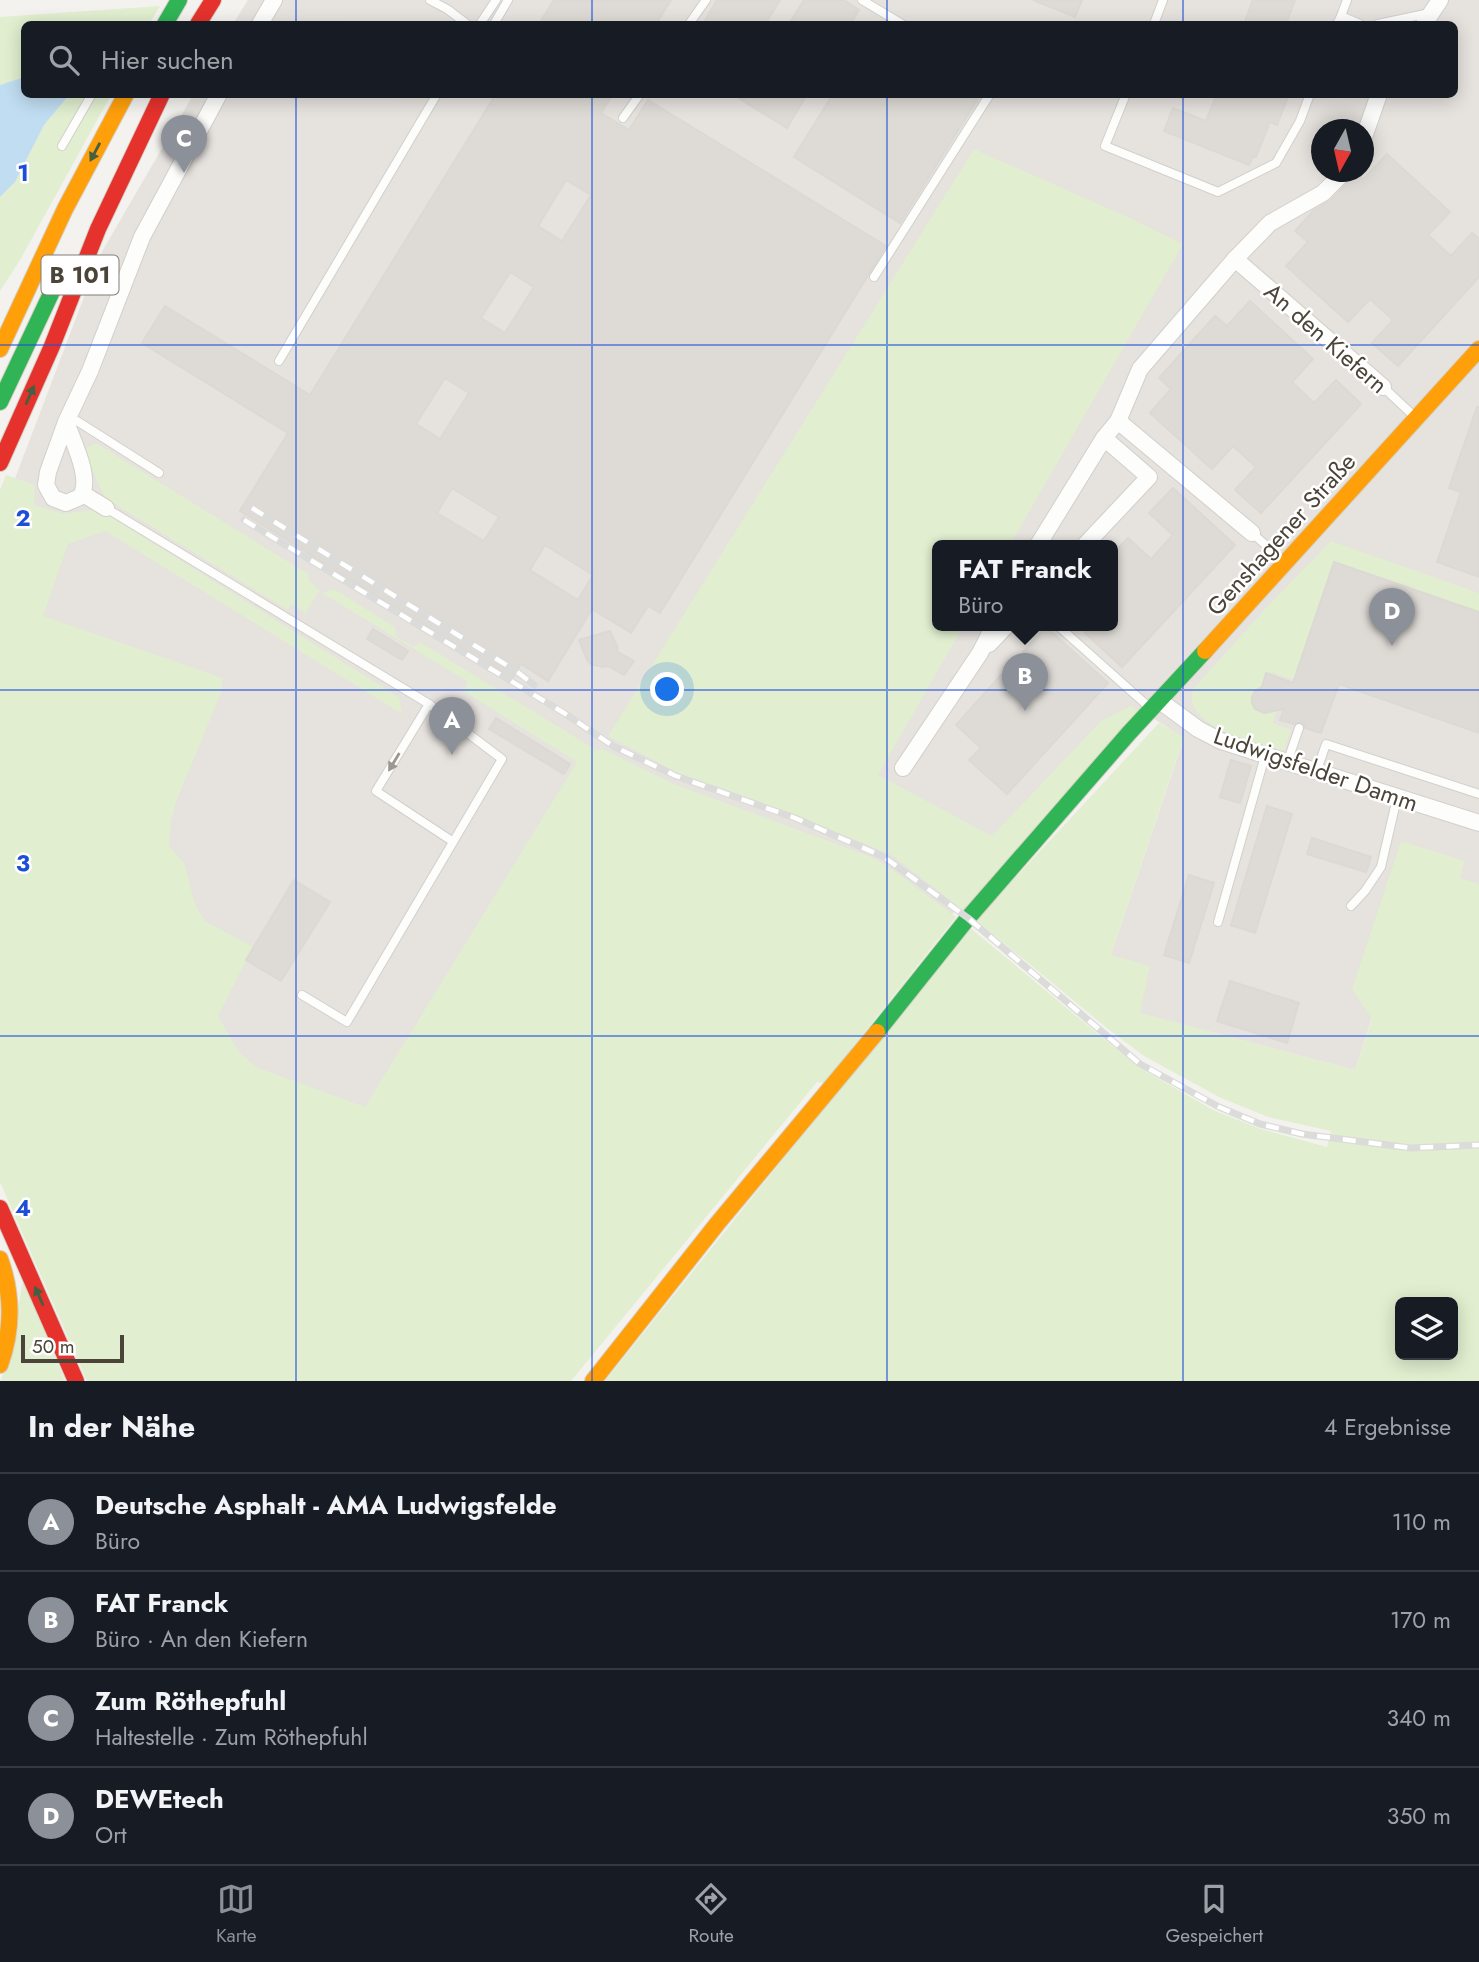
<!DOCTYPE html>
<html lang="de">
<head>
<meta charset="utf-8">
<style>
	:root { --surface:#171b24; --page:#20242c; --text:#f1f3f6; --muted:#9ea1a6; --line:#363941; --accent:#8c9099 }
	body { margin:0; font-family:Jost,sans-serif; background:var(--page); color:var(--text) }
	.controls { position:absolute; right:21px; bottom:21px; display:grid; overflow:hidden; border-radius:10px; box-shadow:0 4px 18px #0003 }
	.controls button { width:63px; height:63px; display:grid; place-items:center; padding:0; border:0; border-bottom:2px solid var(--line); background:var(--surface); color:var(--text); font:35px sans-serif }
	.compass { position:absolute; left:1311px; top:119px; width:63px; height:63px; border-radius:50%; background:var(--surface); box-shadow:0 4px 18px #0003; rotate:188deg }
	.scale { position:absolute; left:21px; bottom:18px; width:103px; box-sizing:border-box; padding-left:7px; border:4px solid #4b4439; border-top:0; font-size:19px; line-height:24px; white-space:nowrap; color:#4b4439; -webkit-text-stroke:5px #fff; paint-order:stroke }
	.you { position:absolute; left:668px; top:690px; width:24px; height:24px; margin:-18px; border:5px solid #fff; border-radius:50%; background:#1a73e8; box-shadow:0 0 0 10px #1a73e833 }
	.badge { display:grid; place-items:center; width:46px; height:46px; border-radius:50%; background:var(--accent); color:#fff; font-size:23px; font-weight:700 }
	.pin { position:absolute; translate:-50% -58px; filter:drop-shadow(0 2px 4px #0008) }
	.pin::after { content:''; position:absolute; top:37px; width:24px; height:21px; background:inherit; clip-path:polygon(0 0,100% 0,50% 100%) }
	.popup { position:absolute; left:932px; top:540px; width:186px; height:91px; box-sizing:border-box; display:grid; place-content:center; border-radius:10px; background:var(--surface); filter:drop-shadow(0 2px 5px #0005); font-size:23px; white-space:nowrap; color:var(--muted) }
	.popup b { font-size:26px; color:var(--text) }
	.popup::after { content:''; position:absolute; left:50%; top:100%; margin-left:-14px; border:14px solid transparent; border-top-color:var(--surface) }
	.list { margin:0; padding:0; list-style:none }
	h2 { display:flex; justify-content:space-between; align-items:center; height:91px; margin:0; padding:0 28px; font-size:30px }
	h2 small { font-size:23px; font-weight:400; color:var(--muted) }
	.list li { display:grid; grid-template-columns:46px 1fr auto; gap:21px; align-items:center; box-sizing:border-box; height:98px; padding:0 28px; border-top:2px solid var(--line) }
	.list b { display:block; font-size:26px; white-space:nowrap }
	.list p { margin:0; font-size:23px; white-space:nowrap; color:var(--muted) }
	.list em { font-size:23px; font-style:normal; color:var(--muted) }
	.icon { flex:none; width:38px; height:38px; fill:none; stroke:currentColor; stroke-width:2; stroke-linecap:round; stroke-linejoin:round }
	.map { position:relative; flex:none; width:1479px; height:1381px; overflow:hidden }
	.search { position:absolute; background:var(--surface); box-shadow:0 4px 18px #0003; left:21px; right:21px; top:21px; height:77px; display:flex; align-items:center; gap:18px; box-sizing:border-box; padding:0 24px; border-radius:10px; color:var(--muted); font-size:26px }
	.sheet { height:483px; background:var(--surface) }
	nav { display:flex; justify-content:space-around; align-items:center; box-sizing:border-box; height:98px; border-top:2px solid var(--line); background:var(--surface); font-size:19px; color:var(--muted) }
	nav a { display:grid; justify-items:center; gap:4px }
	nav .on { color:var(--accent) }
	.map>svg:first-child { display:block }
	.industrial { fill:#e6e2de; fill-rule:evenodd }
	.green { fill:#e1eecf; fill-rule:evenodd }
	.parking { fill:#e6e3df }
	.water { fill:#c0ddf1 }
	.building { fill:#dedbd6; stroke:#dcd9d4; stroke-width:2; fill-rule:evenodd }
	.lines { fill:none; stroke-linecap:round; stroke-linejoin:round }
	.lane-casing { stroke:#d2d0cb; stroke-width:10 }
	.street-casing { stroke:#d2d0cb; stroke-width:18 }
	.fast-casing { stroke:#d3cfc5; stroke-width:18 }
	.slow-casing { stroke:#d3cfc5; stroke-width:18 }
	.jam-casing { stroke:#d3cfc5; stroke-width:18 }
	.lane { stroke:#fdfdfc; stroke-width:8 }
	.street { stroke:#fdfdfc; stroke-width:16 }
	.fast { stroke:#30b455; stroke-width:16 }
	.slow { stroke:#ff9f0a; stroke-width:16 }
	.jam { stroke:#e5322d; stroke-width:16 }
	.rail-casing { stroke:#dbdbda; stroke-width:7 }
	.rail { stroke:#fff; stroke-width:4.5; stroke-dasharray:13; stroke-linecap:butt }
	.oneway { fill:#446040 }
	.oneway2 { fill:#9b9791 }
	.grid { fill:none; stroke:#1d4ed8; stroke-width:2; stroke-opacity:0.55 }
	.labels { text-anchor:middle; dominant-baseline:central; stroke-width:5; stroke-linejoin:round; paint-order:stroke }
	.shield { fill:#fff; stroke:#817c74; stroke-width:2 }
	.shield-label { font-size:23px; font-weight:bold; fill:#4b4439 }
	.street-label { font-size:24px; fill:#4b4439; stroke:#fff }
	.grid-label { font-size:23px; text-anchor:middle; font-weight:bold; fill:#1d4ed8; stroke:#fff; stroke-width:5; stroke-linejoin:round; paint-order:stroke }
</style>
</head>
<body>
<div class="map">
<svg width="1479" height="1381" viewBox="0 0 1479 1381">
	<rect width="100%" height="100%" fill="#f4f2ee"/>
	<g class="industrial">
		<path d="M248,0H1479V340L527,1378L179,1060L0,653V518L100,255L193,95L1454,94V24H233ZM1322,130H1364V172H1322ZM937,545H1112V625H937Z"/>
		<polygon points="1479,358 1479,1025 1379,996 1355,1070 1139,1013 1111,955 1184,738 1151,717"/>
	</g>
	<g class="green">
		<polygon points="160,6 149,24 24,24 24,77 0,85 0,17"/>
		<polygon points="69,95 111,95 20,260 0,291 0,197 15,182 44,125"/>
		<polygon points="974,149 1132,219 1183,244 1010,545 937,545 937,625 964,625 878,775 992,836 1101,721 1131,706 1141,712 964,911 894,857 880,850 797,816 678,773 608,736"/>
		<polygon points="96,443 308,574 309,581 320,590 305,613 292,604 288,610 108,500 103,494 85,454 87,448"/>
		<polygon points="6,475 35,485 34,505 64,514 90,510 103,512 399,697 402,714 105,531 68,544 43,616 223,678 221,693 176,802 171,821 169,846 184,863 196,907 205,921 253,947 218,1016 239,1052 256,1067 365,1107 577,762 463,691 468,682 322,593 334,589 395,627 396,636 413,647 420,642 598,751 602,749 674,784 874,858 900,875 956,917 824,1083 817,1082 571,1381 87,1381 0,1182 0,490"/>
		<path d="M1331,541L1479,593V612L1334,562L1294,680L1270,672L1269,674H1266L1261,687C1244,696 1251,715 1270,712L1287,682L1273,723L1291,730L1284,751C1259,744 1181,727 1193,689L1264,610Z"/>
		<path d="M1159,723L1184,737L1111,955L1150,966L1140,1013L1355,1070L1372,1019L1352,989L1401,841L1465,861L1460,878L1479,884V1381H605L969,927L1138,1067L1215,1111L1261,1129L1327,1147L1331,1131L1268,1117L1221,1098L1144,1056L1108,1029L976,920ZM1400,1302H1453V1355H1400Z"/>
		<polygon points="23,1280 65,1381 0,1381 8,1365"/>
	</g>
	<g class="parking">
		<polygon points="290,0 322,0 362,24 276,24"/>
		<polygon points="237,95 399,95 263,316 150,250"/>
		<polygon points="116,339 210,400 170,464 87,414"/>
		<polygon points="1479,382 1479,410 1427,469 1395,563 1331,541"/>
	</g>
	<polygon class="water" points="24,77 24,94 69,95 44,125 15,182 0,197 0,85"/>
	<g class="building">
		<polygon points="554,0 671,0 656,24 539,24"/>
		<polygon points="717,0 780,0 765,24 703,24"/>
		<polygon points="804,0 844,0 859,10 850,24 789,24"/>
		<polygon points="1033,0 1082,0 1075,17"/>
		<polygon points="1253,0 1295,0 1286,24 1244,24"/>
		<path d="M496,94H613L601,113L629,130L648,100L886,246L660,613L648,606L631,633L592,609L548,681L521,664L512,679L240,511L288,433L142,343L165,306L310,395ZM566,180L591,195L562,241L538,226ZM510,272L534,287L505,333L481,318ZM445,378L469,393L440,439L416,424ZM452,488L499,517L484,541L437,513ZM545,545L593,575L578,600L530,570Z"/>
		<polygon points="732,94 807,94 787,128"/>
		<polygon points="833,94 981,94 900,223 794,157"/>
		<polygon points="1217,94 1289,94 1277,125 1270,122 1256,157 1253,156 1249,165 1164,131 1173,108 1206,121"/>
		<polygon points="1387,154 1450,212 1428,235 1451,256 1472,233 1479,239 1479,277 1398,366 1372,343 1393,320 1370,299 1348,322 1286,266 1308,242 1295,231 1314,210 1330,201 1351,179 1354,172 1364,179"/>
		<polygon points="1250,301 1313,359 1292,382 1314,403 1336,380 1361,404 1261,513 1235,490 1256,467 1233,446 1212,469 1150,413 1171,389 1159,378 1215,316 1227,326"/>
		<polygon points="1477,407 1479,407 1479,577 1437,562 1461,492 1449,488"/>
		<polygon points="1173,488 1235,545 1122,667 1085,633 1092,625 1112,625 1112,555 1128,538 1151,559 1173,535 1149,513"/>
		<polygon points="1334,562 1479,612 1479,733 1339,684 1321,733 1305,728 1304,724 1300,722 1294,724 1280,720 1284,709 1264,713 1255,709 1252,703 1252,697 1255,691 1262,687 1266,673 1293,683"/>
		<polygon points="1046,627 1108,683 1007,794 969,760 981,748 956,725 1001,675 1026,697 1047,674 1023,652"/>
		<polygon points="373,629 408,651 402,660 367,639"/>
		<polygon points="610,631 617,646 618,652 634,661 624,675 608,666 603,667 591,664 587,660 579,640"/>
		<polygon points="496,718 570,764 564,774 489,729"/>
		<polygon points="1231,760 1251,766 1240,803 1220,797"/>
		<polygon points="1267,806 1292,814 1255,933 1231,925"/>
		<polygon points="1312,838 1371,857 1366,872 1307,854"/>
		<polygon points="1189,875 1214,883 1189,963 1164,955"/>
		<polygon points="294,880 330,902 281,981 246,960"/>
		<polygon points="1230,981 1299,1003 1287,1043 1217,1021"/>
	</g>
	<g class="lines">
		<g class="lane-casing">
			<g id="lane">
				<polyline points="430,0 447,9 467,24"/>
				<polyline points="862,0 902,24"/>
				<polyline points="1341,16 1347,0"/>
				<polyline points="480,24 496,0"/>
				<polyline points="494,24 508,0"/>
				<polyline points="689,24 706,0"/>
				<polyline points="1154,24 1163,0"/>
				<polyline points="1337,24 1341,16 1360,24"/>
				<polyline points="1378,24 1430,13"/>
				<polyline points="1126,94 1105,146 1218,192 1276,163 1300,121 1310,94"/>
				<polyline points="623,118 640,94"/>
				<polyline points="62,146 92,94"/>
				<polyline points="874,277 990,94"/>
				<polyline points="279,361 437,94"/>
				<polyline points="1383,387 1416,418"/>
				<polyline points="66,422 77,421 159,473"/>
				<polyline points="106,508 429,704 502,759 347,1022 302,995"/>
				<polyline points="1252,533 1284,561"/>
				<polyline points="1057,625 1149,707"/>
				<polyline points="429,704 376,791 452,841"/>
				<polyline points="1287,763 1299,728"/>
				<polyline points="1316,773 1326,744 1479,794"/>
				<polyline points="1351,906 1365,891 1381,867 1397,798"/>
				<polyline points="1218,922 1265,756"/>
			</g>
		</g>
		<g class="street-casing">
			<g id="street">
				<polyline points="260,24 274,0"/>
				<polyline points="1424,24 1440,0"/>
				<polyline points="1364,137 1379,94"/>
				<polyline points="1235,259 1383,387"/>
				<polyline points="1118,421 1252,533"/>
				<path d="M66,422C73,442 93,480 80,497L66,503L53,498L46,485L48,472L66,422L90,371L142,237L219,94"/>
				<polyline points="83,494 106,508"/>
				<polyline points="1038,545 1104,438 1118,421 1140,369 1235,259 1270,223 1323,193 1344,172"/>
				<polyline points="1085,545 1149,477 1104,438"/>
				<polyline points="989,644 1007,625"/>
				<polyline points="1160,701 1198,729 1221,741 1479,823"/>
				<polyline points="903,768 980,653 994,625"/>
			</g>
		</g>
		<g class="fast-casing">
			<g id="fast">
				<polyline points="165,24 179,0"/>
				<polyline points="0,402 64,266"/>
				<polyline points="877,1032 968,918 1129,733 1205,651"/>
			</g>
		</g>
		<g class="slow-casing">
			<g id="slow">
				<polyline points="0,349 65,209 126,94"/>
				<polyline points="1205,651 1479,349"/>
				<path d="M0,1259C13,1295 13,1329 0,1365"/>
				<polyline points="593,1381 717,1224 877,1032"/>
			</g>
		</g>
		<g class="jam-casing">
			<g id="jam">
				<polyline points="198,24 213,0"/>
				<polyline points="0,463 52,346 98,229 162,94"/>
				<polyline points="0,1208 76,1381"/>
			</g>
		</g>
		<use href="#lane" class="lane"/>
		<use href="#street" class="street"/>
		<use href="#fast" class="fast"/>
		<use href="#slow" class="slow"/>
		<use href="#jam" class="jam"/>
		<g class="rail-casing">
			<g id="rail">
				<polyline points="252,508 516,671 534,685"/>
				<polyline points="244,520 564,713 613,746 676,776 795,818 884,857 968,918 1140,1064 1219,1107 1260,1124 1302,1134 1411,1148 1479,1145"/>
			</g>
		</g>
		<use href="#rail" class="rail"/>
	</g>
	<defs><path id="oneway-solid" d="M-6-.8H1V-3.2L6.5 0L1 3.2V.8H-6Z" transform="scale(1.75)"/></defs>
	<g class="oneway">
		<use href="#oneway-solid" transform="translate(95 152) rotate(118)"/>
		<use href="#oneway-solid" transform="translate(30 395) rotate(-66)"/>
		<use href="#oneway-solid" transform="translate(39 1296) rotate(-114)"/>
	</g>
	<use class="oneway2" href="#oneway-solid" transform="translate(394 762) rotate(121)"/>
	<path class="grid" d="M296,0V24M592,0V24M887,0V24M1183,0V24M296,94V1381M592,94V1381M887,94V1381M1183,94V1381M0,345H1479M0,690H1479M0,1036H1479"/>
	<g class="labels">
		<rect class="shield" x="41.5" y="255.5" width="77" height="39" rx="5"/>
		<g class="shield-label">
			<text x="80" y="275">B 101</text>
		</g>
		<g class="street-label">
			<text transform="translate(1326 338) rotate(41)">An den Kiefern</text>
			<text transform="translate(1281 534) rotate(-48)">Genshagener Straße</text>
			<text transform="translate(1316 769) rotate(19)">Ludwigsfelder Damm</text>
		</g>
	</g>
	<g class="grid-label">
		<text x="23" y="181">1</text>
		<text x="23" y="526">2</text>
		<text x="23" y="871">3</text>
		<text x="23" y="1216">4</text>
	</g>
</svg>
<div class="controls">
<button><svg class="icon" aria-label="layers" viewBox="0 0 24 24"><path d="M12 4l9 5-9 5-9-5zM3 14l9 5 9-5"/></svg></button>
</div>
<svg class="compass" viewBox="-18 -18 36 36"><path d="M0-13l5 13h-10z" fill="#e53935"/><path d="M0 13l5-13h-10z" fill="#9ea1a6"/></svg>
<div class="scale">50 m</div>
<div class="you"></div>
<div class="pin badge" style="left:452px;top:755px">A</div>
<div class="pin badge" style="left:1025px;top:711px">B</div>
<div class="popup"><b>FAT Franck</b>Büro</div>
<div class="pin badge" style="left:184px;top:173px">C</div>
<div class="pin badge" style="left:1392px;top:646px">D</div>
<div class="search"><svg class="icon" aria-label="search" viewBox="0 0 24 24"><circle cx="10" cy="10" r="6"/><path d="M15 15l6 6"/></svg>Hier suchen</div>
</div>
<section class="sheet">
<h2>In der Nähe<small>4 Ergebnisse</small></h2>
<ul class="list">
<li><span class="badge">A</span><div><b>Deutsche Asphalt - AMA Ludwigsfelde</b><p>Büro</p></div><em>110 m</em></li>
<li><span class="badge">B</span><div><b>FAT Franck</b><p>Büro · An den Kiefern</p></div><em>170 m</em></li>
<li><span class="badge">C</span><div><b>Zum Röthepfuhl</b><p>Haltestelle · Zum Röthepfuhl</p></div><em>340 m</em></li>
<li><span class="badge">D</span><div><b>DEWEtech</b><p>Ort</p></div><em>350 m</em></li>
</ul>
</section>
<nav>
<a class="on"><svg class="icon" aria-label="map" viewBox="0 0 24 24"><path d="M3 6l6-2 6 2 6-2v14l-6 2-6-2-6 2zM9 4v14M15 6v14"/></svg>Karte</a>
<a><svg class="icon" aria-label="directions" viewBox="0 0 24 24"><path d="M12 3l9 9-9 9-9-9zM9 14v-3h6M13 9l2 2-2 2"/></svg>Route</a>
<a><svg class="icon" aria-label="saved" viewBox="0 0 24 24"><path d="M7 4h10v16l-5-4-5 4z"/></svg>Gespeichert</a>
</nav>
</body>
</html>
